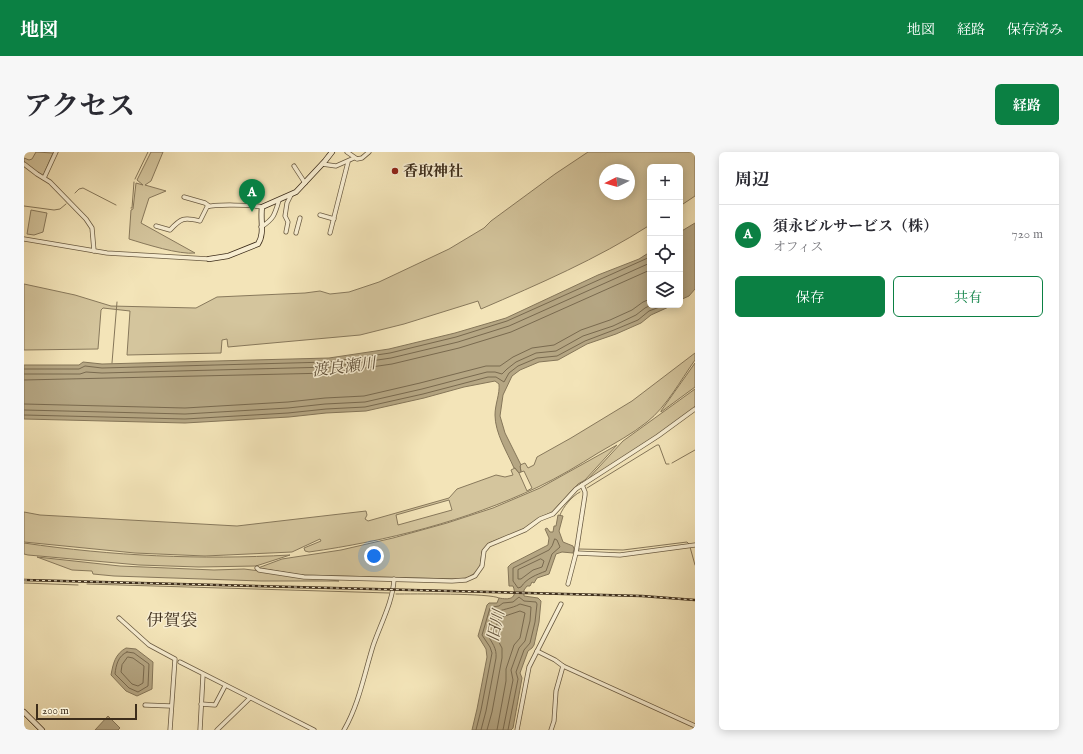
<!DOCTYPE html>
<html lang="ja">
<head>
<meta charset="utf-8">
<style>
	:root { --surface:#fff; --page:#f7f7f7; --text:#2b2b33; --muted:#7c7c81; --line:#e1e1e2; --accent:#0b8043 }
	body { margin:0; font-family:"IM FELL English","Noto Serif JP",serif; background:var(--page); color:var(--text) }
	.controls { position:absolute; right:12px; top:12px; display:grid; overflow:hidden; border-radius:6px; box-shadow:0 2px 10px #0003 }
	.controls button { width:36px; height:36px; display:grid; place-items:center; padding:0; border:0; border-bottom:1px solid var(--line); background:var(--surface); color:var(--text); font:20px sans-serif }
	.compass { position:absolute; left:575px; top:12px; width:36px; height:36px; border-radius:50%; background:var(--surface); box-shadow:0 2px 10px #0003; rotate:265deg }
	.scale { position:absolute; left:12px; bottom:10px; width:101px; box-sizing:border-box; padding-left:4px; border:2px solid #3d2d1b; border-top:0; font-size:11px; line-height:14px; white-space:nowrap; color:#3d2d1b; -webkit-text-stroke:3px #f7edd1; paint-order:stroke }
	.you { position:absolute; left:350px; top:404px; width:14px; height:14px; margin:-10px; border:3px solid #fff; border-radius:50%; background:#1a73e8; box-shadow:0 0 0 6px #1a73e833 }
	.badge { display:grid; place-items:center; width:26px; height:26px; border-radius:50%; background:var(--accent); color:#fff; font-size:13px; font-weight:700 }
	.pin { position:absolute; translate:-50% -33px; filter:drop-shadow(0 1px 2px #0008) }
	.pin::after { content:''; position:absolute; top:21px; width:14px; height:12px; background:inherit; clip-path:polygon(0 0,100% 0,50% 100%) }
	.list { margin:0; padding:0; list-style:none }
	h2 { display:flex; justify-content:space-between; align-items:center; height:52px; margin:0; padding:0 16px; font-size:17px }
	h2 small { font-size:13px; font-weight:400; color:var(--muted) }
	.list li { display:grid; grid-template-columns:26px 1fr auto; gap:12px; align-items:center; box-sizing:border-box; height:60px; padding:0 16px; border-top:1px solid var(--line) }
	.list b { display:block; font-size:15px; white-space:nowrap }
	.list p { margin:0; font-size:13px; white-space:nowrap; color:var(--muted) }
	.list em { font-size:13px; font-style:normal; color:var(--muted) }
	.actions { display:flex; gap:8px; padding:12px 16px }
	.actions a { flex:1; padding:9px 0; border:1px solid var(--accent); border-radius:6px; text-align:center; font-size:14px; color:var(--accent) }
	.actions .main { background:var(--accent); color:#fff }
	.icon { flex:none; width:22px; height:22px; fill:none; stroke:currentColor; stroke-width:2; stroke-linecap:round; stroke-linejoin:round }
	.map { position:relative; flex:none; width:671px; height:578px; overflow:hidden; border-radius:6px }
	header { display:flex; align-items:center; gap:24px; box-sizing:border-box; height:56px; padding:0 20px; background:var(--accent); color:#fff }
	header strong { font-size:19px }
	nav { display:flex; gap:22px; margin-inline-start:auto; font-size:14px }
	.intro { display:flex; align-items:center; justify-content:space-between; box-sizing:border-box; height:96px; padding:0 24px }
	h1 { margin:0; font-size:28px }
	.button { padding:10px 18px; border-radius:6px; background:var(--accent); color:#fff; font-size:14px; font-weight:700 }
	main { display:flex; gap:24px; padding:0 24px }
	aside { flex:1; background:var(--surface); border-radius:6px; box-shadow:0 2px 10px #0003 }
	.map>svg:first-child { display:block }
	.green { fill:#d4c59d; stroke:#88795c; fill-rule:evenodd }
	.water { fill:#b5a683; stroke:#857659 }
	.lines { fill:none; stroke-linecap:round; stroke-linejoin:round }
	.shore { stroke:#796a4f; stroke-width:1 }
	.stream { stroke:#857659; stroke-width:1 }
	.street-casing { stroke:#6a5b42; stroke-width:5 }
	.secondary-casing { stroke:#3d2d1b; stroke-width:6 }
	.street { stroke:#f7edd1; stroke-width:3.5 }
	.secondary { stroke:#f7edd1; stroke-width:4.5 }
	.rail-casing { stroke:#3d2d1b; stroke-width:2.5 }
	.rail { stroke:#f7edd1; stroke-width:1; stroke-dasharray:3; stroke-linecap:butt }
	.poi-dot { fill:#8f2418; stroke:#f7edd1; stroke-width:1.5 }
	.labels { text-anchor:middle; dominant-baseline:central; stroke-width:3; stroke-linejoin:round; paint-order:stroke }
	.poi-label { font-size:15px; font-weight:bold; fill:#3d2d1b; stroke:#f7edd1; text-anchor:start }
	.water-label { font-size:16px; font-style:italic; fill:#61513a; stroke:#f7edd1 }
	.quarter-label { font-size:17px; fill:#3d2d1b; stroke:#f7edd1 }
</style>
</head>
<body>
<header>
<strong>地図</strong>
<nav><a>地図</a><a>経路</a><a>保存済み</a></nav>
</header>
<div class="intro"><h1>アクセス</h1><a class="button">経路</a></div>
<main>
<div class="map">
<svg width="671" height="578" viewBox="0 0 671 578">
	<rect width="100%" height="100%" fill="#f3e4b8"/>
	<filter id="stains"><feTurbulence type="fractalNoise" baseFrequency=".005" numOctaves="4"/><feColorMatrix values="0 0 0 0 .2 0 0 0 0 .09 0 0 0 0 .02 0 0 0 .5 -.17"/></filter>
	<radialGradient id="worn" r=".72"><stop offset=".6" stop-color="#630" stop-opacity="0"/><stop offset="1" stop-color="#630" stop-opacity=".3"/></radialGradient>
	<g class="green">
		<polygon points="12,0 29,1 19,24 10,18 0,10 0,6 5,8 8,7"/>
		<path d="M127,0H139L127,29L121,33L142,39L125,46L117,71L171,101C156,103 121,92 105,87L107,58L109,57L112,31L119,33L113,28Z"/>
		<path d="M564,0H671V44L656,54V15H626V73C573,107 515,132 457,157L454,149L380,172L336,183L204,195L203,187L198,188L197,201L103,203L106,159L79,156L77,158L74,197L0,198V132L51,143L87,154L172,156L193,145L281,141L296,139L306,142L325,140L355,130L425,97L460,76L467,69L531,22ZM581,18H605V42H581Z"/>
		<polygon points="7,58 23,61 19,80 10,83 3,82"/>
		<path d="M671,201V208C656,229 643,254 623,270C608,282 591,291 574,301C555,313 535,325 514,335C442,369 363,389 285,400L281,399L280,396L297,389L296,387L268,400L181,404L111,401L0,390V360L16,363L213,374L342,359L343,363L341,367L344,369L425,346L433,337L472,323L481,325L489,323L487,318L491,316L495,321L503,339L508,336L500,319L497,320L496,313L501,311L504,316L510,313L513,305L547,286L608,249ZM425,348L428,358L374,373L372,363Z"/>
		<polygon points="671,211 671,235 637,260 637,259"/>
		<polygon points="671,237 671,256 636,282 562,329 599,289"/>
		<polygon points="593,293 561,328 554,332 528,360 515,366 498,378 465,391 458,399 456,415 451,421 443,426 433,427 277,423 234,416 258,407 317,398 369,386 423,371 469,356 516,336"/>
		<path d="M0,391C88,404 177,408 266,403L232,414L175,415L115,413L4,403L0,402Z"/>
		<polygon points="13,405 96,414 190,418 220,417 315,429 237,429 90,424 69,422 68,419 48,418"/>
	</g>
	<g class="water">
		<polygon points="671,71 671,137 665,144 656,148 656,80"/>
		<path d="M626,100V153H649L627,163L617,171L592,182L563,192L534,208L515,210L496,218L488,224L479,243L476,264L481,281L497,313L496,314L497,320L495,321L491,316H490C483,300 471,281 471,263C471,252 476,242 475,232L471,229L440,235L400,246L342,259L302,261L265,265L161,271L0,267V213H55L59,210L78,212L305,206L365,197L431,181L482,166L574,123L615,107Z"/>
		<path d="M534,363L539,364L535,379L539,390L549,394L550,397L549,401L538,400L532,402L525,422L513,426L510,431L508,430L506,434H503L500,438V444L514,446L517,449L515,470L510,493L508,496L504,499L496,521L498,526L489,576L487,578H448L453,557L463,505L462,497L454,484L463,453L465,451H473L475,446C485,448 494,447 489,434H485L484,415L487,412L524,393L525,386L521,377L523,376L526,380H529L530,374H532Z"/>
		<path d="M102,496L112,497L129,510L128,537L113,544L102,539L87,523C89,512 91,502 102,496Z"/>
		<polygon points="84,564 96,576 94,578 71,578"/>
	</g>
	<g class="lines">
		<g class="shore">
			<polyline points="0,217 55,217 61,214 78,216 305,210 366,201 432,185 483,169 626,105"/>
			<polyline points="0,222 56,222 62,220 78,221 306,215 367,206 434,190 485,174 626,111"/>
			<polyline points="0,228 306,221 368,212 435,196 487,180 626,118"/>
			<polyline points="0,252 161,256 264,250 301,246 340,244 396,231 462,214 476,214 489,205 508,196 530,193 557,178 586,168 608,158 619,150 626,147"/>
			<polyline points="0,258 161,262 264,256 301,252 341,250 398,237 463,220 471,220 478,222 483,217 492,210 512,201 532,199 559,184 589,174 612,163 621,156 627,153"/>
			<polyline points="0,263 161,267 264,261 302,257 341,255 399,242 464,225 472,225 480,230 485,221 494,214 513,206 533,204 561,189 590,178 614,168 625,159 641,153"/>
			<path d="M531,387L533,388L536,395L528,402L522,419C512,423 503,426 497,435L494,436L489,429V416L525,398L528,394Z"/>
			<polygon points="517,407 520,409 518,415 509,418 497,427 494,427 494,418"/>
			<path d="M103,500L110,501L125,512L124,534L114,540L105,536L91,522C92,513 94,504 103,500Z"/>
			<polygon points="104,505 109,506 120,514 119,531 114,534 108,532 97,520 98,513"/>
			<polyline points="452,578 457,558 468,501 466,495 458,483 466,456 468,455 475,454 479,451 489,450 495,445 500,449 512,450 513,452 511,470 506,491 500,498 492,520 494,527 484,578"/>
			<path d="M457,578L462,559L472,506C473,496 468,491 463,482L470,461C478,457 487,457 496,452L507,455L506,469L501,489L495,496L487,518L489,528L479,578"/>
			<polyline points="463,578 468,560 478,506 478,496 470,481 475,466 496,459 501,461 496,486 490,493 482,517 482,529 473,578"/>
		</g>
		<g class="stream">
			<polyline points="111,27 124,0"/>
			<polyline points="51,41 55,37 59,36 92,53"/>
			<polyline points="0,54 30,58 36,57 42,52"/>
			<polyline points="107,56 108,56 110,30"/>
			<polyline points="88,211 93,150"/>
			<polyline points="648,311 671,298"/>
			<polyline points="563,336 633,293 635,293 642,312 645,312"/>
			<path d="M536,363C539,355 548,344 556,340"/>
			<polyline points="666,395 671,413"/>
			<polyline points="555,397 599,398 663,390 665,392"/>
			<polyline points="0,431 54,433"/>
			<polyline points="63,432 365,441"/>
			<path d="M372,442C388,442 467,441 475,446"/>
		</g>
		<g class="street-casing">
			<g id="street">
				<polyline points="323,0 333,7 338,6 345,0"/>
				<polyline points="0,12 13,22 26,30 62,67 68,76 70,99"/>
				<polyline points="298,12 312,14 330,6"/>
				<polyline points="270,14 281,31"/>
				<polyline points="20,26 32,0"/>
				<polyline points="160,45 181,51 185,54"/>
				<polyline points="296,63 310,67"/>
				<path d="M132,74L146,78C157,66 160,65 176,69L183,55C190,52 230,53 238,55"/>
				<path d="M237,75C250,67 251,62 255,48"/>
				<polyline points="262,80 264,70 261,64 263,51 267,43"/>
				<polyline points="272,81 276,66"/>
				<polyline points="306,81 324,10"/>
				<polyline points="0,87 83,101 185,107"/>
				<polyline points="552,401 596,403 671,393"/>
				<polyline points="233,416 235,418 280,425 428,429 442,428 451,424 458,414 460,399 465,393 501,378 516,367 529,362 552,337 634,284 671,257"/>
				<polyline points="544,432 552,401 561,343 561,340 558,333"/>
				<polyline points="95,466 125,493 151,507 146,578"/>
				<polyline points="513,499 531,508 539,514 671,574"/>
				<polyline points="156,510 290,578"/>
				<polyline points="177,552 191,553 201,534"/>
				<polyline points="121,553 147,554"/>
				<polyline points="176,578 179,523"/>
				<polyline points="193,578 226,546"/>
				<path d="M320,578C335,552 340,523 349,494C356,473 369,450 370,427"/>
				<polyline points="493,578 505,515 537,452"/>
				<polyline points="527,578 530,569 532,539 539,514"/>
			</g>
		</g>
		<g class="secondary-casing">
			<g id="secondary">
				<path d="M185,107L204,104L234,92C241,82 236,67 238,55L272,40L301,9L308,0"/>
				<polyline points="0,560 18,578"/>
			</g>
		</g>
		<use href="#street" class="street"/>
		<use href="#secondary" class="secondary"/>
		<g class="rail-casing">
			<polyline id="rail" points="0,428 618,444 671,448"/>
		</g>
		<use href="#rail" class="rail"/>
	</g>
	<circle class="poi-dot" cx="371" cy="19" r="4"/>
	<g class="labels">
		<g class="poi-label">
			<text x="379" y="19">香取神社</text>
		</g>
		<g class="water-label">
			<text transform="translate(320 216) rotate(-7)">渡良瀬川</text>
			<text transform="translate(473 474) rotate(-79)">旧川</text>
		</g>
		<g class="quarter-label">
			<text x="148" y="469">伊賀袋</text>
		</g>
	</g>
	<rect width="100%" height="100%" filter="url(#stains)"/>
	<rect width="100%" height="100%" fill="url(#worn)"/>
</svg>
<div class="controls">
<button>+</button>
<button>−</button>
<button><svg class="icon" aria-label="locate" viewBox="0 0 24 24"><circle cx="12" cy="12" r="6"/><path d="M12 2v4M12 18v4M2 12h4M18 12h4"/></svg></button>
<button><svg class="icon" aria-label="layers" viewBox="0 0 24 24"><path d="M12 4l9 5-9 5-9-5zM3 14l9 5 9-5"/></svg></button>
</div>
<svg class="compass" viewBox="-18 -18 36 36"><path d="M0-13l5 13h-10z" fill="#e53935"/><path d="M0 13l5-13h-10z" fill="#7c7c81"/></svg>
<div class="scale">200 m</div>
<div class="you"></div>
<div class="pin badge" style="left:228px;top:60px">A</div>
</div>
<aside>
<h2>周辺<small></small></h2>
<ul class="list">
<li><span class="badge">A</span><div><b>須永ビルサービス（株）</b><p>オフィス</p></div><em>720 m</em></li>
</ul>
<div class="actions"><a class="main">保存</a><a>共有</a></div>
</aside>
</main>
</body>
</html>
